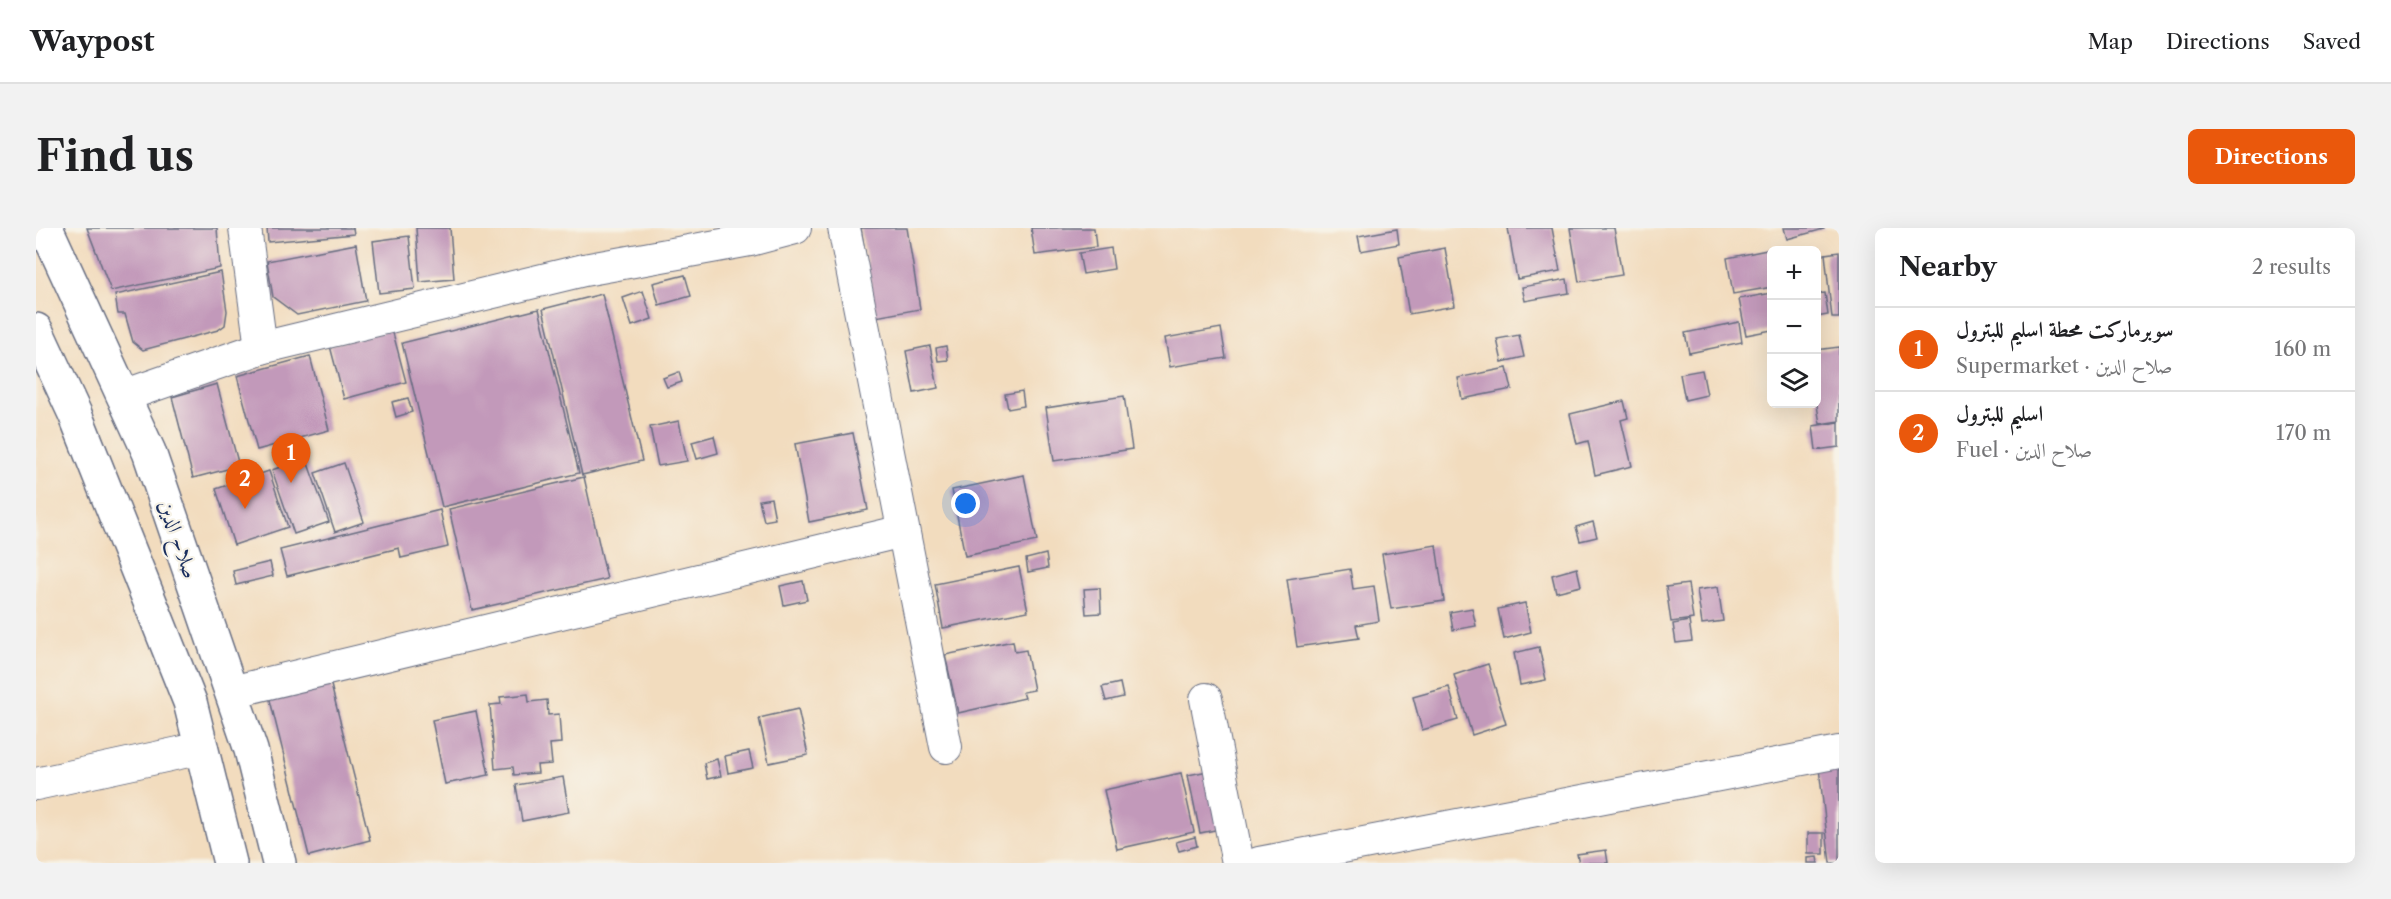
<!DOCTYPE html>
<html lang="en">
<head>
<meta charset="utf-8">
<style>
	:root { --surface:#fff; --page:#f2f2f2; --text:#202124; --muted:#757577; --line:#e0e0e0; --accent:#ea580c }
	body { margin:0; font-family:"Libre Caslon Text",Amiri,serif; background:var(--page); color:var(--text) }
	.controls { position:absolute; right:18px; top:18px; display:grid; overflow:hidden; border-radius:9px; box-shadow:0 6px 24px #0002 }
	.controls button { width:54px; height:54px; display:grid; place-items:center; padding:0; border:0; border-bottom:2px solid var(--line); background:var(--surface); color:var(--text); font:30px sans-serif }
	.you { position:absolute; left:930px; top:276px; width:21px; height:21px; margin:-15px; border:4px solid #fff; border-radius:50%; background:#1a73e8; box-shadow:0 0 0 9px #1a73e833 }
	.badge { display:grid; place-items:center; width:39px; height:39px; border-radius:50%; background:var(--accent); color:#fff; font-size:20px; font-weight:700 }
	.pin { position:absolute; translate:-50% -50px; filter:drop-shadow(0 2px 3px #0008) }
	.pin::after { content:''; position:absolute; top:32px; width:21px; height:18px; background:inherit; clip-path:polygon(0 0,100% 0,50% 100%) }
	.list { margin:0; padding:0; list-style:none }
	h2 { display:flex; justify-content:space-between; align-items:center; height:78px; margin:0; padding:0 24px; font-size:26px }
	h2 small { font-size:20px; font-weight:400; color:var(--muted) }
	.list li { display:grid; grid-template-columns:39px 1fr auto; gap:18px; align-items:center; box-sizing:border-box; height:84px; padding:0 24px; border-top:2px solid var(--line) }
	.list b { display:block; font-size:22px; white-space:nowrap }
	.list p { margin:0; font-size:20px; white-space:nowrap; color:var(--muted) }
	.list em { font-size:20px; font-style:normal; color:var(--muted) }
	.icon { flex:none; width:33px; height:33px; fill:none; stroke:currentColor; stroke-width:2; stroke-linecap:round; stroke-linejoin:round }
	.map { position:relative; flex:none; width:1803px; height:635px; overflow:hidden; border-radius:9px }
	header { display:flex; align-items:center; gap:36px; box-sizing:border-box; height:84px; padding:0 30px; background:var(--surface); border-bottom:2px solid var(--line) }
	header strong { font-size:28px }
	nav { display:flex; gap:33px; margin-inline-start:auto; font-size:21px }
	.intro { display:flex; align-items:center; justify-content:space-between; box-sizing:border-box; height:144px; padding:0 36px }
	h1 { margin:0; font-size:42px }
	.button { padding:15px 27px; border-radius:9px; background:var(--accent); color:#fff; font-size:21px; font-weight:700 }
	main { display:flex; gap:36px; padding:0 36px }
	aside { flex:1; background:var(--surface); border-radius:9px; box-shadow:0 6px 24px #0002 }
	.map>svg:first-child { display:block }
	.building { fill:#c299ba }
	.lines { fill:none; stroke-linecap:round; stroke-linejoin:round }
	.minor-casing { stroke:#666c80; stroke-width:34 }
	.highway-casing { stroke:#666c80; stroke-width:36 }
	.minor { stroke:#fff; stroke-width:32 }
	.highway { stroke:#fff; stroke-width:33 }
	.labels { text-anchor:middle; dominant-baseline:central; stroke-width:4.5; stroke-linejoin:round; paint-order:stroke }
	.street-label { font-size:21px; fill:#1b2f5e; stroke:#f7f3e8 }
</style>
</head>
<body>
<header>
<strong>Waypost</strong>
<nav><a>Map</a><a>Directions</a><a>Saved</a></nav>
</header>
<div class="intro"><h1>Find us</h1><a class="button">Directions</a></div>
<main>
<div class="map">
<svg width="1803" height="635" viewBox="0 0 1803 635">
	<rect width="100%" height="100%" fill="#f7f3e8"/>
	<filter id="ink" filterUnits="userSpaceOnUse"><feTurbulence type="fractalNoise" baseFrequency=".0167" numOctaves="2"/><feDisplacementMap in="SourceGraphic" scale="12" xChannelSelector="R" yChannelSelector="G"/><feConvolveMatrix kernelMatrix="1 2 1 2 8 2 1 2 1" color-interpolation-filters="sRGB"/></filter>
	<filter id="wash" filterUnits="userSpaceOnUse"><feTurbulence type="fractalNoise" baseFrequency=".008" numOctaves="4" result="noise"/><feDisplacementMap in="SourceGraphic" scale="24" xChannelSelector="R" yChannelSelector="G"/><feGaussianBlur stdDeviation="1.35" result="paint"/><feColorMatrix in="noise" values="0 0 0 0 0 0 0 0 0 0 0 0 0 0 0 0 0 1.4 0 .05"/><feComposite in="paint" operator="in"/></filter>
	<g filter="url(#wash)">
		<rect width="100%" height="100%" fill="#f2dcbe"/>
		<g id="blocks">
			<g class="building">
				<polygon points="51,0 181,0 184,40 75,63"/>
				<polygon points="231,0 317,0 318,6 232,14"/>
				<polygon points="380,0 414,0 418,51 384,54"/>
				<polygon points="825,0 871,0 884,81 840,89"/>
				<polygon points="995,0 1058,0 1060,19 999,27"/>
				<polygon points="1472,0 1516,0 1524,43 1481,51"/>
				<polygon points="1534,0 1578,0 1586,47 1543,54"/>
				<polygon points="1748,0 1788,0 1788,1 1751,11"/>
				<polygon points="1361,1 1363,16 1325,23 1322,8"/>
				<polygon points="373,8 379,61 343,65 337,13"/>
				<polygon points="320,16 330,73 261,87 237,69 231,33"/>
				<polygon points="1075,20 1078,41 1047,46 1043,25"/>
				<polygon points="1409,20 1419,78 1373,86 1363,29"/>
				<polygon points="1736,21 1736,59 1697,66 1691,30"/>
				<polygon points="1803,24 1803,90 1796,90 1789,26"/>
				<polygon points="185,44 191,83 189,97 182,102 107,122 97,114 89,86 82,86 79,67"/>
				<polygon points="649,47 655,68 623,77 617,55"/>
				<polygon points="1531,51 1533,65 1489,73 1486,59"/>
				<polygon points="607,63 616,91 596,98 587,70"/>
				<polygon points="1736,65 1736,102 1710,107 1703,71"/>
				<polygon points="1789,65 1792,87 1780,89 1780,66"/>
				<polygon points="566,66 606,233 546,247 507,81"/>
				<polygon points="503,81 543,245 406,279 366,115"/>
				<polygon points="1703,94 1706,114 1653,125 1649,105"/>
				<polygon points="1185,100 1190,130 1134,139 1129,110"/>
				<polygon points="356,101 370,154 308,171 294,118"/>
				<polygon points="1483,107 1488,129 1466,134 1461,111"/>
				<polygon points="894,118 902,160 878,165 870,123"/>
				<polygon points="910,118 912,132 902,133 900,120"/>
				<polygon points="1803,119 1803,193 1784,196 1780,171 1780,122"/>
				<polygon points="274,128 293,202 221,222 201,148"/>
				<polygon points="1471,140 1476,161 1426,171 1422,150"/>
				<polygon points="1666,142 1671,167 1649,172 1644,146"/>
				<polygon points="643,144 646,154 631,159 627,150"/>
				<polygon points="181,156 203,238 157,250 136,169"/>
				<polygon points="986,163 988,178 972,181 969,166"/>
				<polygon points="1088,168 1096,221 1018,233 1010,180"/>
				<polygon points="372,170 376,184 360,189 356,174"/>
				<polygon points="1588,173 1592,190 1585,192 1596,238 1559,247 1552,213 1541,216 1534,186"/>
				<polygon points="643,193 651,233 622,238 614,199"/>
				<polygon points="1803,194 1803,219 1780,222 1777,198"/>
				<polygon points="817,205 832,282 773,294 759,216"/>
				<polygon points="678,208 682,225 661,231 656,214"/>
				<polygon points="270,230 293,294 258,306 236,242"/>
				<polygon points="308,235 328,294 299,304 279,245"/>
				<polygon points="233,243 252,299 198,317 180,261"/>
				<polygon points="988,247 1001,313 929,328 916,262"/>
				<polygon points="548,249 571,351 436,382 413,281"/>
				<polygon points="735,270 739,291 728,293 723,272"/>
				<polygon points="404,282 412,319 365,330 363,320 251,348 244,322"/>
				<polygon points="1557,294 1561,309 1544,313 1540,299"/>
				<polygon points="1400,317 1408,373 1355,381 1346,326"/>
				<polygon points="1010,326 1012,340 992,344 990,331"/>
				<polygon points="234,334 237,348 200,357 197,343"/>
				<polygon points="983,339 992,383 907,400 899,356"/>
				<polygon points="1541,340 1545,358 1520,364 1516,347"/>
				<polygon points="1314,341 1317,361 1338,358 1343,393 1320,397 1323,410 1261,419 1251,351"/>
				<polygon points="767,353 771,372 748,377 744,358"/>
				<polygon points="1652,356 1657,391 1635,394 1630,359"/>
				<polygon points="1682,359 1687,393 1666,396 1661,362"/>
				<polygon points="1064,360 1065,385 1050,386 1048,361"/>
				<polygon points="1489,375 1495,404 1468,411 1462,381"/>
				<polygon points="1436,380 1440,398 1417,402 1414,384"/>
				<polygon points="1653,393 1656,413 1640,415 1637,396"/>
				<polygon points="977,413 979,424 990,422 998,462 987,464 989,470 922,485 909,427"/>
				<polygon points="1503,419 1510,452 1484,457 1478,425"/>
				<polygon points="1452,436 1470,496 1436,507 1418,447"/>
				<polygon points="294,453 334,612 273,628 233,468"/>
				<polygon points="1084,455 1087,469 1070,473 1066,459"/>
				<polygon points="1413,459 1422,492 1386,502 1377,469"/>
				<polygon points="492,466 493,474 511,472 512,487 523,486 525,515 514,516 516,536 501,537 502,545 478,547 477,539 459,541 454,477 465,476 464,469"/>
				<polygon points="762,481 772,527 733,535 723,490"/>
				<polygon points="440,483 453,547 409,556 396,492"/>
				<polygon points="713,523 717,540 692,545 689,528"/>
				<polygon points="681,531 685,548 671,551 668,535"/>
				<polygon points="1803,538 1803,635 1794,635 1783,540"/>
				<polygon points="1177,542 1189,600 1164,605 1152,547"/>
				<polygon points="1145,545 1158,604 1081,621 1068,562"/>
				<polygon points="527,549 533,584 486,593 480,557"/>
				<rect x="1772" y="605" width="16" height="21"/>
				<polygon points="1159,609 1161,618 1143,623 1140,614"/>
				<polygon points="1570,622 1572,635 1543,635 1541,626"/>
				<polygon points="1781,629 1782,635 1772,635 1772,630"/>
			</g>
		</g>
	</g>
	<g filter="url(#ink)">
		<use href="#blocks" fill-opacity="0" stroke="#666c80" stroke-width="1.5"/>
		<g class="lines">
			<g class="minor-casing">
				<g id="minor">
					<polyline points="209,0 225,120"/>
					<polyline points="808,0 910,519"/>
					<polyline points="87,168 225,120 548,42 714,12 759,0"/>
					<polyline points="195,464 867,303"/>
					<polyline points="1170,471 1202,635"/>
					<polyline points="0,556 166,520"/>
					<polyline points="1223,635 1803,524"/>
				</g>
			</g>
			<g class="highway-casing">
				<g id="highway">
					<polyline points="10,0 113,224 215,522 243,635"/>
					<polyline points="0,102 39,186 154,474 194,635"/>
				</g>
			</g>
			<use href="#minor" class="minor"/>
			<use href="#highway" class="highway"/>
		</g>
	</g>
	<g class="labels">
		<g class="street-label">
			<text transform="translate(143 311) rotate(71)">صلاح الدين</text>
		</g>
	</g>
</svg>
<div class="controls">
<button>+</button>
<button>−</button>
<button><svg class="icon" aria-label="layers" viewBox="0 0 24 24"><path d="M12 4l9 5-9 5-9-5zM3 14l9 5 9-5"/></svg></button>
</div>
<div class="you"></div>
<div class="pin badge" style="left:255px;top:255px">1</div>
<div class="pin badge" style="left:209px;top:281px">2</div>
</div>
<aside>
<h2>Nearby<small>2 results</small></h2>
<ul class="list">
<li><span class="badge">1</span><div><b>سوبرماركت محطة اسليم للبترول</b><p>Supermarket · صلاح الدين</p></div><em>160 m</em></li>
<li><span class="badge">2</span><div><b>اسليم للبترول</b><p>Fuel · صلاح الدين</p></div><em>170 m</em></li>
</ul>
</aside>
</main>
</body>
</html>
